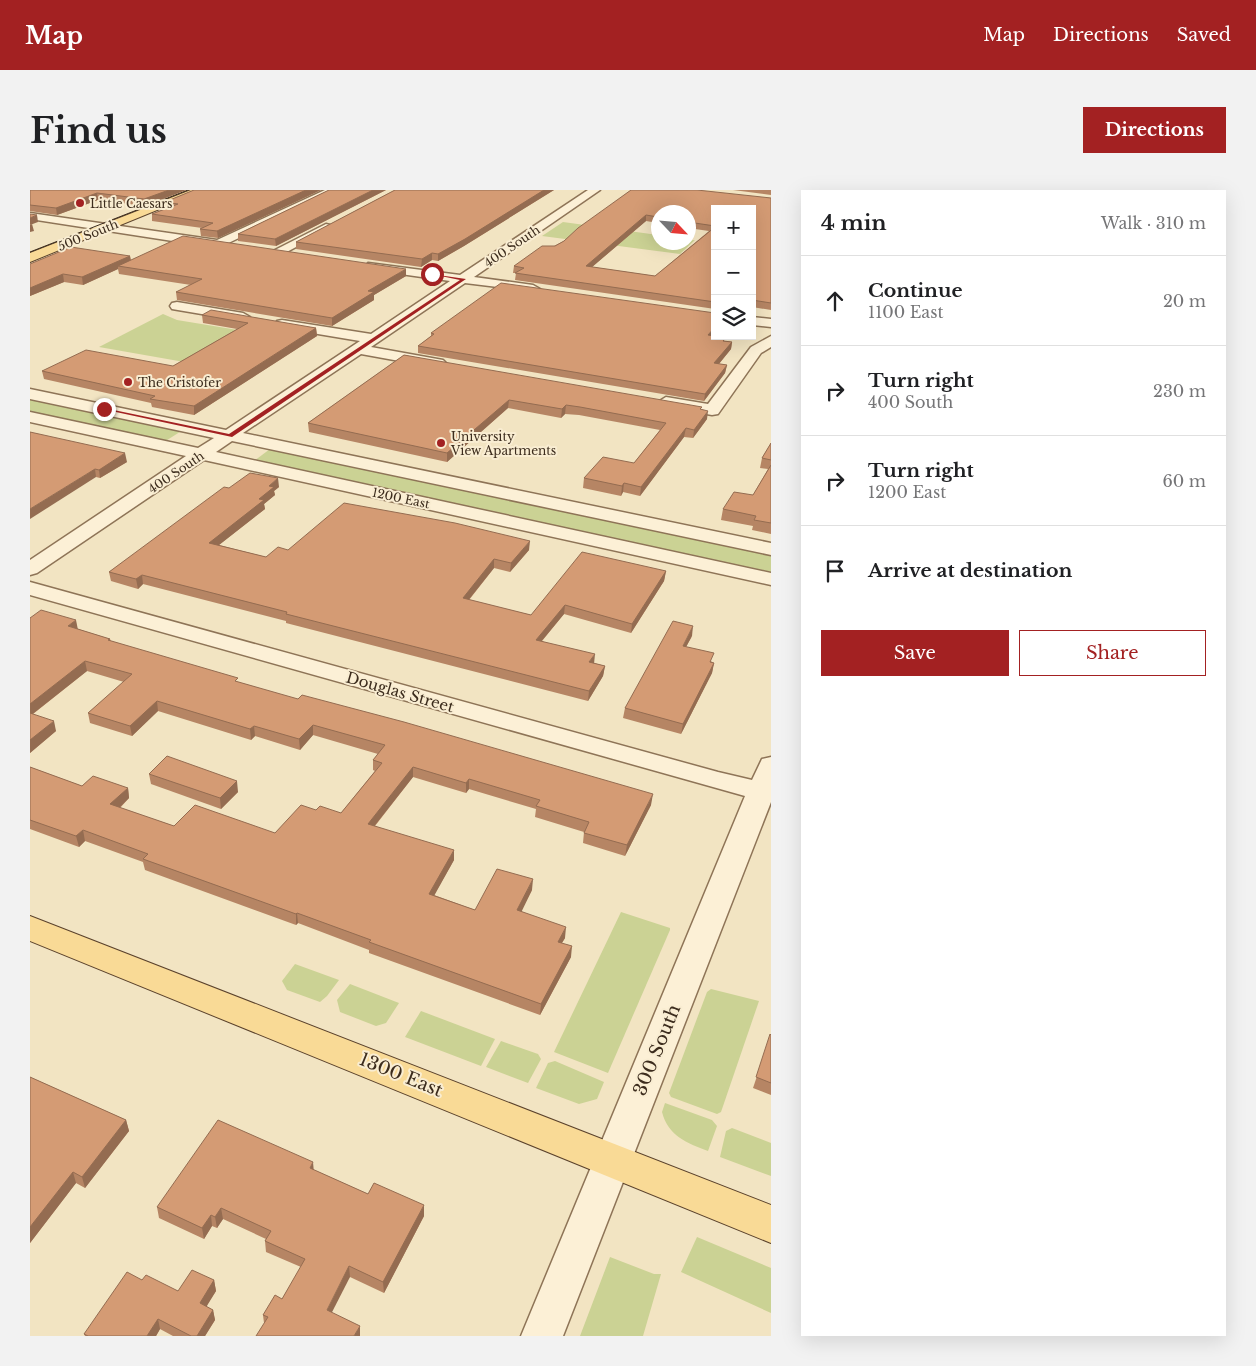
<!DOCTYPE html>
<html lang="en">
<head>
<meta charset="utf-8">
<style>
	:root { --surface:#fff; --page:#f2f2f2; --text:#202124; --muted:#757577; --line:#e0e0e0; --accent:#a32122 }
	body { margin:0; font-family:"Libre Baskerville",serif; background:var(--page); color:var(--text) }
	.controls { position:absolute; right:15px; top:15px; display:grid; overflow:hidden; border-radius:0px; box-shadow:0 5px 20px #0002 }
	.controls button { width:45px; height:45px; display:grid; place-items:center; padding:0; border:0; border-bottom:1px solid var(--line); background:var(--surface); color:var(--text); font:25px sans-serif }
	.compass { position:absolute; left:621px; top:15px; width:45px; height:45px; border-radius:50%; background:var(--surface); box-shadow:0 5px 20px #0002; rotate:116deg }
	.stop { position:absolute; width:15px; height:15px; margin:-11px; border:4px solid #a32122; border-radius:50%; background:#fff }
	.stop.end { background:#a32122; border-color:#fff; box-shadow:0 1px 5px #0008 }
	.list { margin:0; padding:0; list-style:none }
	h2 { display:flex; justify-content:space-between; align-items:center; height:65px; margin:0; padding:0 20px; font-size:21px }
	h2 small { font-size:16px; font-weight:400; color:var(--muted) }
	.list li { display:grid; grid-template-columns:32px 1fr auto; gap:15px; align-items:center; box-sizing:border-box; height:90px; padding:0 20px; border-top:1px solid var(--line) }
	.list b { display:block; font-size:19px; white-space:nowrap }
	.list p { margin:0; font-size:16px; white-space:nowrap; color:var(--muted) }
	.list em { font-size:16px; font-style:normal; color:var(--muted) }
	.actions { display:flex; gap:10px; padding:15px 20px }
	.actions a { flex:1; padding:11px 0; border:1px solid var(--accent); border-radius:0px; text-align:center; font-size:18px; color:var(--accent) }
	.actions .main { background:var(--accent); color:#fff }
	.icon { flex:none; width:28px; height:28px; fill:none; stroke:currentColor; stroke-width:2; stroke-linecap:round; stroke-linejoin:round }
	.map { position:relative; flex:none; width:741px; height:1146px; overflow:hidden; border-radius:0px }
	header { display:flex; align-items:center; gap:30px; box-sizing:border-box; height:70px; padding:0 25px; background:var(--accent); color:#fff }
	header strong { font-size:24px }
	nav { display:flex; gap:28px; margin-inline-start:auto; font-size:18px }
	.intro { display:flex; align-items:center; justify-content:space-between; box-sizing:border-box; height:120px; padding:0 30px }
	h1 { margin:0; font-size:35px }
	.button { padding:12px 22px; border-radius:0px; background:var(--accent); color:#fff; font-size:18px; font-weight:700 }
	main { display:flex; gap:30px; padding:0 30px }
	aside { flex:1; background:var(--surface); border-radius:0px; box-shadow:0 5px 20px #0002 }
	.map>svg:first-child { display:block }
	.green { fill:#cbd294 }
	.lines { fill:none; stroke-linecap:round; stroke-linejoin:round }
	.minor-casing { stroke:#8e7457; stroke-width:3 }
	.major-casing { stroke:#5b422c; stroke-width:2 }
	.minor { fill:#fcf0d6; fill-rule:evenodd }
	.major { fill:#f9da96; fill-rule:evenodd }
	.tram { stroke:#3c2c1d; stroke-width:1 }
	.wall { fill:#b68564; fill-rule:evenodd }
	.shaded-wall { fill:#946c51 }
	.building { fill:#d49b74; stroke:#946c51 }
	.route { fill:#a32122 }
	.poi-dot { fill:#a32122; stroke:#f9edd2; stroke-width:2 }
	.labels { text-anchor:middle; dominant-baseline:central; stroke-width:4; stroke-linejoin:round; paint-order:stroke }
	.far-poi-label { font-size:12px; fill:#3c2c1d; stroke:#f9edd2; text-anchor:start }
	.far-street-label { font-size:12px; fill:#3c2c1d; stroke:#f9edd2 }
	.street-label { font-size:15px; fill:#3c2c1d; stroke:#f9edd2 }
	.near-street-label { font-size:18px; fill:#3c2c1d; stroke:#f9edd2 }
</style>
</head>
<body>
<header>
<strong>Map</strong>
<nav><a>Map</a><a>Directions</a><a>Saved</a></nav>
</header>
<div class="intro"><h1>Find us</h1><a class="button">Directions</a></div>
<main>
<div class="map">
<svg width="741" height="1146" viewBox="0 0 741 1146">
	<rect width="100%" height="100%" fill="#f2e4c2"/>
	<g class="green">
		<polygon points="533,32 628,45 628,52 665,50 650,64 512,46"/>
		<polygon points="133,124 147,130 214,141 160,173 69,157"/>
		<polygon points="0,208 153,240 134,252 0,223"/>
		<polygon points="240,259 741,364 741,382 224,271"/>
		<polygon points="591,722 640,738 640,740 578,883 524,862"/>
		<polygon points="265,774 309,790 297,806 290,812 257,800 252,791"/>
		<polygon points="320,794 369,813 356,833 346,836 310,822 307,810"/>
		<polygon points="681,799 729,811 691,922 687,924 641,907 639,903 677,802"/>
		<polygon points="391,821 465,849 451,876 375,847"/>
		<polygon points="471,851 508,864 511,869 498,893 456,877"/>
		<polygon points="525,871 574,892 567,909 549,914 506,898 518,873"/>
		<path d="M635,913L682,930L687,936L678,961C657,953 638,946 632,922Z"/>
		<polygon points="702,938 741,953 741,986 690,967 696,941"/>
		<polygon points="667,1047 741,1078 741,1123 651,1082"/>
		<polygon points="580,1067 624,1084 631,1084 613,1146 550,1146"/>
	</g>
	<g class="lines">
		<g class="minor-casing">
			<g id="minor">
				<polygon points="295,0 308,0 188,58 0,29 0,23 187,50"/>
				<polygon points="558,0 570,0 444,87 503,95 510,99 508,102 435,93 341,157 413,170 416,173 413,176 408,178 331,164 213,243 741,353 741,365 202,251 186,262 741,383 741,395 174,270 7,383 0,385 0,370 156,266 0,232 0,222 168,258 184,248 0,209 0,199 196,240 330,151 252,138 247,137 245,134 247,131 252,130 341,144 420,91 342,80 338,79 336,76 338,73 430,85"/>
				<polygon points="296,34 300,35 300,39 251,65 243,65 241,62"/>
				<polygon points="147,112 213,123 220,127 213,131 142,119 140,116 142,113"/>
				<polygon points="722,127 741,129 741,137 722,135"/>
				<polygon points="741,146 741,157 731,163 688,224 682,225 636,217 628,212 636,207 678,214 721,157"/>
				<polygon points="0,392 688,582 722,590 732,569 741,567 741,612 533,1146 491,1146 715,606 0,405"/>
			</g>
		</g>
		<g class="major-casing">
			<g id="major">
				<polygon points="161,0 176,0 0,72 0,63"/>
				<polygon points="0,726 741,1015 741,1053 0,751"/>
			</g>
		</g>
		<use href="#minor" class="minor"/>
		<use href="#major" class="major"/>
		<polyline class="tram" points="0,62 158,0"/>
	</g>
	<g class="wall">
		<polygon points="0,0 156,0 115,16 68,10 27,25 0,21"/>
		<polygon points="164,0 291,0 188,48 171,46 170,39 172,38 122,31 122,24 136,18 135,12"/>
		<polygon points="299,0 356,0 246,56 208,51 208,44"/>
		<polygon points="365,0 524,0 434,56 408,71 402,70 391,77 266,59 266,52"/>
		<path d="M601,0L741,8V120L722,117V19H685V119L485,90L486,83H483L484,76L534,51ZM628,22H658V38L679,41L625,86L562,77L616,31L628,33Z"/>
		<polygon points="703,0 741,0 741,5"/>
		<polygon points="100,66 101,70 376,86 344,105 344,110 302,136 147,110 146,102 161,95 89,84 88,79 53,95 34,92 0,106 0,74"/>
		<polygon points="172,125 286,138 287,146 164,225 122,217 121,213 14,189 12,181 143,176 207,139 173,133"/>
		<polygon points="401,143 682,145 695,151 702,152 701,159 689,174 697,175 695,183 674,211 388,163 388,156 401,146"/>
		<polygon points="374,165 672,220 677,229 663,248 654,247 610,306 593,302 591,306 553,298 554,288 604,273 630,240 549,225 535,224 531,228 478,218 417,272 279,242 278,233"/>
		<polygon points="0,242 97,272 70,288 66,287"/>
		<polygon points="741,253 741,344 722,340 723,336 691,330 693,319 723,305 738,279 730,278 732,268"/>
		<polygon points="249,297 244,301 245,305 234,314 235,319 189,355 236,367 258,360 499,360 480,382 464,378 439,410 501,425 636,381 634,391 601,443 534,424 512,451 564,473 575,476 573,486 558,511 256,433 256,431 113,394 108,399 81,391 79,382 199,298"/>
		<polygon points="0,428 48,439 80,449 81,451 208,492 621,615 595,666 553,653 554,642 505,627 506,619 439,599 436,603 383,587 345,636 424,670 404,705 445,720 502,700 491,721 535,748 532,753 541,767 510,825 339,763 339,760 268,733 266,735 115,680 113,672 55,651 49,657 0,639 0,577 52,596 98,598 99,608 90,618 144,636 245,643 286,620 311,623 345,581 343,580 343,570 348,564 283,545 270,560 225,546 221,550 128,521 102,546 60,533 58,523 94,492 57,481 3,524 26,541 0,563"/>
		<polygon points="662,446 656,457 684,473 682,483 651,544 593,528 595,518"/>
		<polygon points="119,584 208,602 191,619 121,594"/>
		<polygon points="741,845 741,905 723,898"/>
		<polygon points="0,887 96,930 99,941 55,998 46,993 0,1053"/>
		<polygon points="284,980 338,1004 394,1026 354,1103 320,1087 234,1133 233,1125 252,1109 271,1077 236,1062 235,1051 236,1049 193,1029 187,1038 182,1036 174,1049 129,1028 127,1017"/>
		<polygon points="112,1090 148,1101 184,1090 186,1101 176,1116 183,1120 185,1130 175,1146 143,1146 130,1139 126,1146 55,1146 54,1144"/>
	</g>
	<g class="shaded-wall">
		<polygon points="139,0 156,0 115,16 114,9"/>
		<polygon points="276,0 291,0 188,48 187,41"/>
		<polygon points="343,0 356,0 246,56 245,49"/>
		<polygon points="514,0 524,0 434,56 408,71 408,64"/>
		<polygon points="67,3 68,10 27,25 26,18"/>
		<polygon points="7,25 8,32 0,35 0,28"/>
		<polygon points="616,25 616,31 555,83 556,76"/>
		<polygon points="2,34 4,41 0,42 0,35"/>
		<polygon points="402,63 402,70 391,77 392,69"/>
		<polygon points="100,66 101,74 88,76 88,79 53,95 52,87"/>
		<polygon points="376,79 376,86 344,105 344,110 302,136 302,128 338,101"/>
		<polygon points="33,84 34,92 0,106 0,98"/>
		<polygon points="685,137 685,142 677,152 678,145"/>
		<polygon points="286,138 287,146 164,225 164,216"/>
		<polygon points="702,152 701,159 683,181 684,173"/>
		<polygon points="697,175 695,183 674,211 675,204"/>
		<polygon points="479,210 478,218 417,272 417,263"/>
		<polygon points="536,215 535,224 531,228 532,219"/>
		<polygon points="678,221 677,229 663,248 664,240"/>
		<polygon points="656,238 654,247 610,306 611,297"/>
		<polygon points="95,263 97,272 70,288 69,280"/>
		<polygon points="65,279 66,287 0,329 0,319"/>
		<polygon points="248,288 249,297 244,301 245,305 234,314 235,319 180,362 179,353 229,309 239,296"/>
		<polygon points="594,293 593,302 591,306 592,296"/>
		<polygon points="500,351 499,360 480,382 481,373"/>
		<polygon points="464,369 464,378 432,418 433,408"/>
		<polygon points="636,381 634,391 601,443 602,434"/>
		<polygon points="112,385 113,394 108,399 106,389"/>
		<polygon points="535,415 534,424 505,459 506,450"/>
		<polygon points="46,430 48,440 38,436"/>
		<polygon points="663,436 662,446 651,466 653,456"/>
		<polygon points="565,464 564,474 559,472"/>
		<polygon points="55,471 57,481 0,526 0,514"/>
		<polygon points="684,473 682,483 651,544 653,534"/>
		<polygon points="575,476 573,486 558,511 559,501"/>
		<polygon points="127,511 128,521 102,546 100,536"/>
		<polygon points="24,531 26,541 0,563 0,550"/>
		<polygon points="283,535 283,545 270,560 269,549"/>
		<polygon points="224,536 225,546 221,550 220,539"/>
		<polygon points="383,577 383,587 338,644 338,634"/>
		<polygon points="439,589 439,599 436,603 436,593"/>
		<polygon points="207,591 208,602 191,619 190,608"/>
		<polygon points="98,598 99,608 82,625 80,614"/>
		<polygon points="623,604 621,615 595,666 597,655"/>
		<polygon points="53,640 55,651 49,657 46,646"/>
		<polygon points="424,660 424,670 399,715 399,704"/>
		<polygon points="503,689 502,700 487,731 487,720"/>
		<polygon points="267,723 268,733 266,735 266,724"/>
		<polygon points="536,737 535,748 526,762 528,752"/>
		<polygon points="542,756 541,767 510,825 511,814"/>
		<polygon points="96,930 99,941 55,998 52,987"/>
		<polygon points="283,972 284,983 280,978"/>
		<polygon points="43,982 46,993 0,1053 0,1037"/>
		<polygon points="394,1015 394,1026 354,1103 353,1092"/>
		<polygon points="191,1018 193,1029 187,1038 185,1027"/>
		<polygon points="181,1025 182,1036 174,1049 172,1038"/>
		<polygon points="319,1076 320,1087 298,1130 297,1120"/>
		<polygon points="184,1090 186,1101 172,1124 170,1113"/>
		<polygon points="183,1120 185,1130 175,1146 167,1146"/>
		<polygon points="128,1129 130,1139 126,1146 117,1146"/>
		<polygon points="330,1136 330,1146 324,1146"/>
	</g>
	<g class="building">
		<polygon points="0,0 139,0 114,9 67,3 26,18 0,15"/>
		<polygon points="164,0 276,0 187,41 170,39 183,33 122,24 148,14 135,12"/>
		<polygon points="299,0 343,0 245,49 208,44"/>
		<polygon points="365,0 514,0 435,49 408,64 402,63 392,69 266,52"/>
		<polygon points="601,0 667,0 741,8 741,113 722,110 722,19 685,19 685,36 658,32 658,22 628,22 628,27 616,25 556,76 625,86 685,37 685,112 485,83 494,78 484,76 512,56 525,56 534,51 548,38"/>
		<polygon points="0,24 7,25 0,28"/>
		<polygon points="153,46 376,79 338,101 344,102 302,128 146,102 172,89 88,76"/>
		<polygon points="41,57 100,66 52,87 33,84 0,98 0,74"/>
		<polygon points="471,93 685,123 685,137 678,145 696,148 693,151 702,152 684,173 697,175 675,204 388,156 404,144 401,143"/>
		<polygon points="181,120 286,138 164,216 120,209 125,206 12,181 56,160 143,176 218,133 172,125"/>
		<polygon points="374,165 672,217 670,219 678,221 664,240 656,238 611,297 594,293 592,296 554,288 573,267 604,273 636,233 550,217 536,215 532,219 479,210 417,263 278,233"/>
		<polygon points="0,242 95,263 69,280 65,279 0,319"/>
		<polygon points="741,253 741,270 732,268"/>
		<polygon points="741,275 741,333 724,330 726,326 693,319 704,302 723,305"/>
		<polygon points="220,283 248,288 239,296 244,297 229,309 234,310 179,353 236,367 248,357 258,360 314,313 425,333 500,351 481,373 464,369 433,408 501,425 552,362 636,381 602,434 535,415 506,450 565,464 559,472 575,476 559,501 256,424 257,422 112,385 106,389 79,382 194,297 199,298"/>
		<polygon points="11,420 46,430 38,436 80,449 78,450 208,488 205,491 268,509 272,505 374,532 623,604 597,655 554,643 559,632 506,616 510,610 439,589 436,593 383,577 338,634 424,660 399,704 445,720 467,679 503,689 487,720 536,737 528,752 542,756 511,814 339,752 341,750 267,723 266,724 113,669 118,664 53,640 46,646 0,630 0,577 52,596 63,586 98,598 80,614 144,636 165,615 245,643 271,615 286,620 290,616 311,623 352,573 343,570 355,555 283,535 269,549 224,536 220,539 127,511 100,536 58,523 102,484 55,471 0,514 0,428"/>
		<polygon points="643,431 663,436 653,456 684,463 680,472 684,473 653,534 595,518"/>
		<polygon points="0,523 24,531 0,550"/>
		<polygon points="137,566 207,591 190,608 119,584"/>
		<polygon points="740,844 741,845 741,893 726,887"/>
		<polygon points="0,887 96,930 52,987 43,982 0,1037"/>
		<polygon points="188,930 283,972 280,978 338,1004 344,993 394,1015 353,1092 319,1076 297,1120 330,1136 324,1146 226,1146 238,1127 233,1125 245,1105 252,1109 275,1069 235,1051 241,1041 191,1018 185,1027 181,1025 172,1038 127,1017"/>
		<polygon points="162,1080 184,1090 170,1113 183,1120 167,1146 161,1146 128,1129 117,1146 58,1146 54,1144 97,1082 112,1090 116,1085 148,1101"/>
	</g>
	<polygon class="route" points="401,84 436,89 202,247 72,219 74,218 199,244 430,90"/>
	<g class="poi-dot">
		<circle cx="50" cy="13" r="5"/>
		<circle cx="98" cy="192" r="5"/>
		<circle cx="411" cy="253" r="5"/>
	</g>
	<g class="labels">
		<g class="far-poi-label">
			<text x="60" y="13">Little Caesars</text>
			<text x="108" y="192">The Cristofer</text>
			<text x="421" y="246">University<tspan x="421" dy="14">View Apartments</tspan></text>
		</g>
		<g class="far-street-label">
			<text transform="translate(58 45) rotate(-22)">500 South</text>
			<text transform="translate(482 56) rotate(-34)">400 South</text>
			<text transform="translate(146 282) rotate(-34)">400 South</text>
			<text transform="translate(371 308) rotate(12)">1200 East</text>
		</g>
		<g class="street-label">
			<text transform="translate(370 502) rotate(16)">Douglas Street</text>
		</g>
		<g class="near-street-label">
			<text transform="translate(627 860) rotate(-68)">300 South</text>
			<text transform="translate(371 885) rotate(22)">1300 East</text>
		</g>
	</g>
</svg>
<div class="controls">
<button>+</button>
<button>−</button>
<button><svg class="icon" aria-label="layers" viewBox="0 0 24 24"><path d="M12 4l9 5-9 5-9-5zM3 14l9 5 9-5"/></svg></button>
</div>
<svg class="compass" viewBox="-18 -18 36 36"><path d="M0-13l5 13h-10z" fill="#e53935"/><path d="M0 13l5-13h-10z" fill="#757577"/></svg>
<div class="stop" style="left:402px;top:84px"></div>
<div class="stop end" style="left:74px;top:219px"></div>
</div>
<aside>
<h2>4 min<small>Walk · 310 m</small></h2>
<ul class="list">
<li><svg class="icon" aria-label="ahead" viewBox="0 0 24 24"><path d="M12 20V5M6 11l6-6 6 6"/></svg><div><b>Continue</b><p>1100 East</p></div><em>20 m</em></li>
<li><svg class="icon" aria-label="right" viewBox="0 0 24 24"><path d="M7 20v-9h11M14 6l5 5-5 5"/></svg><div><b>Turn right</b><p>400 South</p></div><em>230 m</em></li>
<li><svg class="icon" aria-label="right" viewBox="0 0 24 24"><path d="M7 20v-9h11M14 6l5 5-5 5"/></svg><div><b>Turn right</b><p>1200 East</p></div><em>60 m</em></li>
<li><svg class="icon" aria-label="arrive" viewBox="0 0 24 24"><path d="M6 21V4h12l-3 4 3 4H6"/></svg><div><b>Arrive at destination</b></div></li>
</ul>
<div class="actions"><a class="main">Save</a><a>Share</a></div>
</aside>
</main>
</body>
</html>
